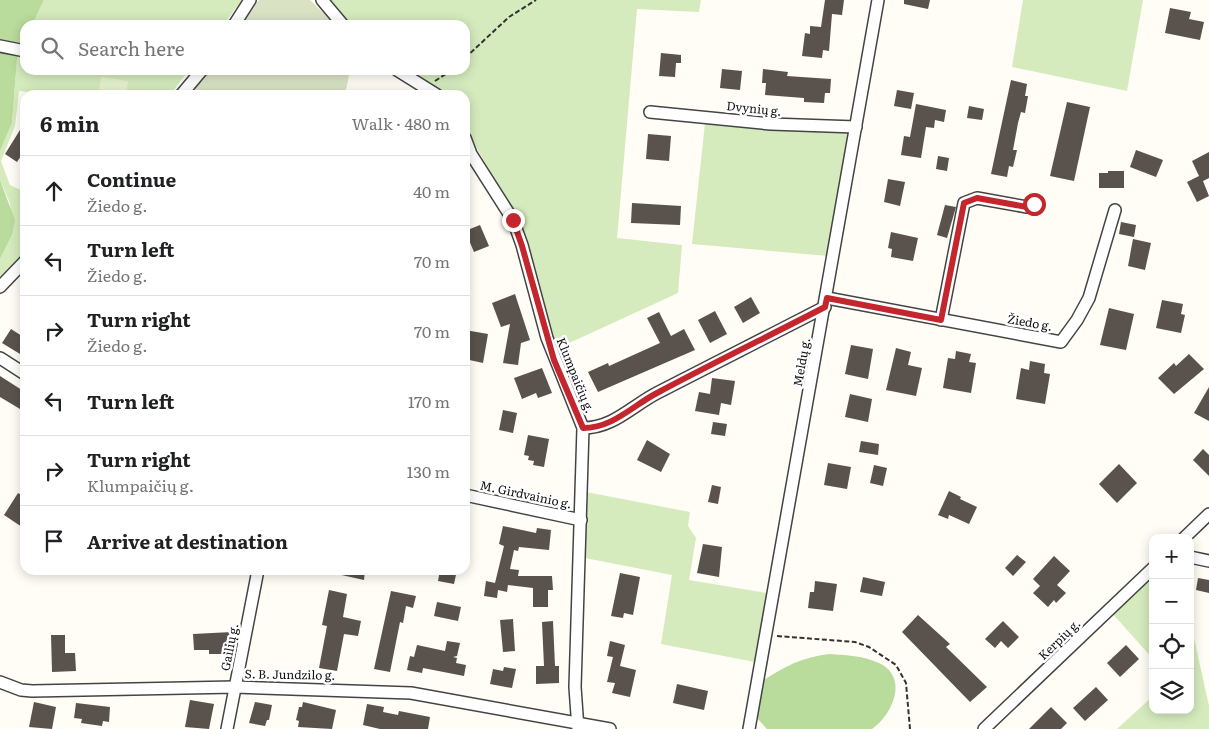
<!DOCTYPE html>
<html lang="en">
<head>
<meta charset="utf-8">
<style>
	:root { --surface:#fff; --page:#f6f6f6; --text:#202124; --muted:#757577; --line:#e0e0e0 }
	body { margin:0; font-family:Literata,serif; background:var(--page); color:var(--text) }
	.controls { position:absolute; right:15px; bottom:15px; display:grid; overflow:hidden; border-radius:10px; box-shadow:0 2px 12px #0003 }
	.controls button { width:45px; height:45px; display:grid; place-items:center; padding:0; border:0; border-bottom:1px solid var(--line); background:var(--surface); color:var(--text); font:25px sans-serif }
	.stop { position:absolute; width:15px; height:15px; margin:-11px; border:4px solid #c4262e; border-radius:50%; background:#fff }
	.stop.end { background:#c4262e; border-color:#fff; box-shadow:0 1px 5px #0008 }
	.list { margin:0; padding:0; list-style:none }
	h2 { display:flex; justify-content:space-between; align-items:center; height:65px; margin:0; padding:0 20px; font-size:21px }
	h2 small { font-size:16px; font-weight:400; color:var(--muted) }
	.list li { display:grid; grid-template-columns:32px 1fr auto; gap:15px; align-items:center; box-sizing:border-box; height:70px; padding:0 20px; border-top:1px solid var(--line) }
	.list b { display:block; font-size:19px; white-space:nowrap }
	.list p { margin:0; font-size:16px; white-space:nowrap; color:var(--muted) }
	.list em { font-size:16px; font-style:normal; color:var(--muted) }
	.icon { flex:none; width:28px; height:28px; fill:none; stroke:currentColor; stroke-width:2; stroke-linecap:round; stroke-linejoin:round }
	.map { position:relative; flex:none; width:1209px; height:729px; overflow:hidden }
	.search { position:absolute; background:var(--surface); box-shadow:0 2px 12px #0003; left:20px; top:20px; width:450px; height:55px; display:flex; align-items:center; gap:12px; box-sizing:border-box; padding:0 18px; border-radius:15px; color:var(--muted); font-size:19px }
	.panel { position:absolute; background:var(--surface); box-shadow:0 2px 12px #0003; left:20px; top:90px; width:450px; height:485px; border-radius:15px }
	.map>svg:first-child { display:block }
	.green { fill:#d5ebbd }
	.forest { fill:#b9dc9c }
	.cemetery { fill:#d9e3c4 }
	.pitch { fill:#e6f2cf }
	.building { fill:#5a524d }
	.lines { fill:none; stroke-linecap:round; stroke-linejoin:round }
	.street-casing { stroke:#444; stroke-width:14 }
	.path { stroke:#333; stroke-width:2; stroke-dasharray:5 2.5; stroke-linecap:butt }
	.street { stroke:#fff; stroke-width:11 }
	.route { stroke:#c4262e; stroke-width:6 }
	.labels { text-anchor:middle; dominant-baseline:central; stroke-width:5; stroke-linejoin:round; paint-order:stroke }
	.street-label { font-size:12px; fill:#111; stroke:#fff }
</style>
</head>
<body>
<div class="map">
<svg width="1209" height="729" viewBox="0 0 1209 729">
	<rect width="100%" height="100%" fill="#fffdf5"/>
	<g class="green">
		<polygon points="44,0 242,0 223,25 32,25"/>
		<polygon points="327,0 701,0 699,12 637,9 617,238 682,245 678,293 554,350 508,204 465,127 465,95 443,95 404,70 465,70 465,25 348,25"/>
		<polygon points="1023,0 1143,0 1127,91 1012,67"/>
		<polygon points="25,38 25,70 189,70 170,95 54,95 19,91 15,126 1,161 10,185 25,192 25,252 0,279 0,259 12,235 10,203 0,180 0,151 12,123 17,59"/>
		<polygon points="705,123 851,133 828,256 692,244"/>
		<polygon points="586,492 690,512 688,526 696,538 689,580 767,593 755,662 661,644 672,575 585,558"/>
		<polygon points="1153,574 1153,659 1112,613"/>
		<polygon points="1190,620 1209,706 1209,729 1117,729 1153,696 1153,710 1190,710"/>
	</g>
	<g class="forest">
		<polygon points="0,0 44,0 32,25 25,25 25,38 17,59 12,123 0,151"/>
		<polygon points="0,180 15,220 12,235 0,259"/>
		<path d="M829,654C846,655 864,656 879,663C909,677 893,714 872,729H767L756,717L762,681C785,666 803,657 829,654Z"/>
	</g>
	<g class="cemetery">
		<polygon points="259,0 310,0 336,25 240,25"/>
		<polygon points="206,70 350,70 345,95 187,95"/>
	</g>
	<polygon class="pitch" points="101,77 128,81 126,95 99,91"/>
	<g class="building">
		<polygon points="825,0 844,0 842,15 832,14 829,51 823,50 822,58 802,56 805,33 810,34 810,26 821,27"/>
		<polygon points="904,0 930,0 928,9 904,4"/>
		<polygon points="1170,8 1191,12 1189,19 1204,22 1200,40 1165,33"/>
		<polygon points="661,53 681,55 681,63 676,63 675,77 659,76"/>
		<polygon points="722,69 742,71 740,90 720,88"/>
		<polygon points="763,69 788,72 787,76 831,79 830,93 825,93 824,103 804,102 804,98 765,95 766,83 762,83"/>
		<polygon points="1011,80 1027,84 1025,96 1028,96 1025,113 1021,112 1018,123 1013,150 1017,150 1013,167 1009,166 1007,177 991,174"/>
		<polygon points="897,90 914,93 911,109 894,106"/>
		<polygon points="1067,102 1090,107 1074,181 1050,176"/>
		<polygon points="916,104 946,110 944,122 935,120 934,128 926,127 921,158 901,155 904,136 910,137"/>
		<polygon points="969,106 984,109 982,120 967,118"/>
		<polygon points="25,122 25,150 17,162 5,154"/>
		<polygon points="648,134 671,136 669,161 646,159"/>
		<polygon points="1136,150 1163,160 1156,177 1130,167"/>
		<polygon points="1209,152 1209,178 1203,181 1209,196 1197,202 1187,182 1199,176 1192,161"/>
		<polygon points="938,156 949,158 947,171 936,169"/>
		<polygon points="1108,171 1124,171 1124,188 1099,188 1099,173 1108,173"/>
		<polygon points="888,179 905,182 900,206 884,202"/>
		<polygon points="632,203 681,206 680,225 631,223"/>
		<polygon points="945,205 956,207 947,238 937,235"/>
		<polygon points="1121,222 1136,225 1134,237 1119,234"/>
		<polygon points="480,225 489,246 474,252 465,231"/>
		<polygon points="891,232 918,238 913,261 891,257 892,249 888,248"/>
		<polygon points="1133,239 1151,243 1145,270 1128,266"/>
		<polygon points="515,294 530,340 521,343 518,365 503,363 510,324 501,327 492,303"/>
		<polygon points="751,297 760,313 743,323 734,307"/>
		<polygon points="1162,300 1183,304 1181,314 1185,315 1181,333 1156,328"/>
		<polygon points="1109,308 1134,314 1126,350 1100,345"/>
		<polygon points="715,311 727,334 710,343 698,320"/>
		<polygon points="659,312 671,336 684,329 695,350 598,392 588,372 608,363 609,366 660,343 647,318"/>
		<polygon points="11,329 25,338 25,357 2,343"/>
		<polygon points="465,330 488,334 483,363 465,359"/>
		<polygon points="851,345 873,349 868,379 845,374"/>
		<polygon points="896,348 911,352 908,365 922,368 916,396 886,390"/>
		<polygon points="956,351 971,354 969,362 976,363 971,393 943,388 948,358 955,359"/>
		<polygon points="1189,354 1204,369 1174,394 1158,378 1174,363 1176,366"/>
		<polygon points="1030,361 1045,364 1044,373 1050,374 1045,404 1016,399 1021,368 1029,370"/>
		<polygon points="542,368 552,393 538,398 536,393 522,399 514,378"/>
		<polygon points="0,376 25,392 25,412 0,397"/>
		<polygon points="712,378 735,381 731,405 721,403 719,415 695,411 699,392 710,394"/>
		<polygon points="1209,387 1209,421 1194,413"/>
		<polygon points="850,394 872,399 868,422 845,417"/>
		<polygon points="503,410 517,413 513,433 499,430"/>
		<polygon points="713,422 727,424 725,436 711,434"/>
		<polygon points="528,435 549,439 544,467 533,465 534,461 528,460 529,456 524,455"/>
		<polygon points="647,440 670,454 661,472 637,460"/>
		<polygon points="861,441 879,444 878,455 859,452"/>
		<polygon points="1203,449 1209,455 1209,476 1193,460"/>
		<polygon points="828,463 851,467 847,489 824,485"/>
		<polygon points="1119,464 1137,483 1117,503 1099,484"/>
		<polygon points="874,465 887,468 883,486 870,483"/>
		<polygon points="712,485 721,487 718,504 708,502"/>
		<polygon points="949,491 961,497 960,499 977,507 969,524 949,515 948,519 938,515"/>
		<polygon points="18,493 25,497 25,529 4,515"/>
		<polygon points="503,526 536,533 537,528 551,530 549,550 519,547 518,551 514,550 510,569 519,570 518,576 552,576 553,590 548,590 548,607 533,607 533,588 508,585 507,592 498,590 497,598 484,596 486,581 495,583 504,546 499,544"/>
		<polygon points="703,544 722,547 719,577 697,573"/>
		<polygon points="1017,555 1026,562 1013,576 1005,568"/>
		<polygon points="1054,556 1070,571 1057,585 1066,593 1056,603 1054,600 1048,607 1033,593 1040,586 1033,579"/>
		<polygon points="337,570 365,570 364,580 337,574"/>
		<polygon points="440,570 457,570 454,584 438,581"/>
		<polygon points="620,573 640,577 633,615 624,613 623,618 611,616"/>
		<polygon points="863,577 885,582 882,596 860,592"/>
		<polygon points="1198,578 1209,580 1209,593 1196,590"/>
		<polygon points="815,581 837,584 833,611 808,608 810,592 814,592"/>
		<polygon points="329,590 347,594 343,617 361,621 358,636 344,634 337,671 319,668 327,626 322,625"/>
		<polygon points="391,591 416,596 413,608 406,606 403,623 400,622 390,672 374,669"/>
		<polygon points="437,602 461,607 458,621 434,616"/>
		<polygon points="918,615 950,644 946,647 987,687 970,702 902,632"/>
		<polygon points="513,619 515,651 503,652 500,620"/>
		<polygon points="553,621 555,666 559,666 559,683 536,684 536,666 544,666 542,622"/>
		<polygon points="1003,621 1019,637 1008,648 1001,641 995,648 985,639"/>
		<polygon points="232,632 233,646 224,646 225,654 209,654 209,650 194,650 193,634"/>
		<polygon points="51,635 65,635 65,653 75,653 76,671 52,672"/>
		<polygon points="447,641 460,643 457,656 453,657 457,658 456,663 466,665 464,676 423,668 422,673 407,670 410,656 414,657 417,645 445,651"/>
		<polygon points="610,641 625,645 620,666 636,670 630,697 612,693 615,683 607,682 613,657 607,656"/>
		<polygon points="1126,645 1139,659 1120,677 1107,663"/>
		<polygon points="504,667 516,669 512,688 490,684 493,669 503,671"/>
		<polygon points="677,684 708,691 704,710 673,703"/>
		<polygon points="1096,687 1108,700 1085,721 1073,708"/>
		<polygon points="190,700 214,704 209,729 185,727"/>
		<polygon points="34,702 56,707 52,729 29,727"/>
		<polygon points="255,702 272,705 269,720 267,720 265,726 249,723"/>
		<polygon points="303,702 336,710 332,729 298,727 299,721 296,720 299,707 302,707"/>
		<polygon points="76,703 110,707 109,722 103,721 102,726 81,723 82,719 74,718"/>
		<polygon points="367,704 384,707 383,712 398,715 399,711 430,717 428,729 380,729 363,725"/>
		<polygon points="1051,707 1067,723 1061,729 1029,729"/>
	</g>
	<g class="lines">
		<g class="street-casing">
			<g id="street">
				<polyline points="322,0 343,25"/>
				<polyline points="234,25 250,0"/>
				<polyline points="0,46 25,51"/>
				<polyline points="397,70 437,95"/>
				<polyline points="181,95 202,70"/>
				<polyline points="650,112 771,124 856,127"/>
				<polyline points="465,138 471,154 513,220 522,245 547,338 583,428 575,687 578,729"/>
				<polyline points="0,287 25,261"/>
				<polyline points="827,298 1061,342 1077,320 1089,298 1115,210"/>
				<polyline points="941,320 964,203 977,198 1027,207 1034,204"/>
				<polyline points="0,358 25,374"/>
				<path d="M583,428C613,428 632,406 657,393C713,364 769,336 825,307"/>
				<polyline points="465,495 581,520"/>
				<polyline points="1184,538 1209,514"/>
				<polyline points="1190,557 1209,561"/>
				<polyline points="0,682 21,690 32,691 235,687 411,693 610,729"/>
				<polyline points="227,729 258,570"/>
				<polyline points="749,729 878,0"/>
				<polyline points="984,729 1153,568"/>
			</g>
		</g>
		<g class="path">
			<polyline points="465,58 509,17 536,0"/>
			<polyline points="435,81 452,70"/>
			<polyline points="777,636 855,642 869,647 896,665 906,683 910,729"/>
		</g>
		<use href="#street" class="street"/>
	</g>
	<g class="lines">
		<path class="route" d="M513,220L522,246L554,360L583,428C613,428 632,406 657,393C713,363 769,336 825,307L827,298L941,320L964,203L977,198L1027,207L1034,204"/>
	</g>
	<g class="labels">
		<g class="street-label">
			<text transform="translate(754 108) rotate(6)">Dvynių g.</text>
			<text transform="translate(1030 322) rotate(10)">Žiedo g.</text>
			<text transform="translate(801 362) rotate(-80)">Meldų g.</text>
			<text transform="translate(576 375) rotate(68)">Klumpaičių g.</text>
			<text transform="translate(526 494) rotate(12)">M. Girdvainio g.</text>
			<text transform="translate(1059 639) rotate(-44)">Kerpių g.</text>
			<text transform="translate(229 647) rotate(-79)">Gailių g.</text>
			<text transform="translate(290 674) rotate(1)">S. B. Jundzilo g.</text>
		</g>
	</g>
</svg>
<div class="controls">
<button>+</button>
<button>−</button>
<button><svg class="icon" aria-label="locate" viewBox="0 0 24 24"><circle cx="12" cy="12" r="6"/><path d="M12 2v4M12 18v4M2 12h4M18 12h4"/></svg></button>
<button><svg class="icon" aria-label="layers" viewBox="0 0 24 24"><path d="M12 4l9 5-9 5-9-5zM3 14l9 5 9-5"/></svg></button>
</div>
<div class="stop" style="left:1034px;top:204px"></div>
<div class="stop end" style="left:513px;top:220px"></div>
<div class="search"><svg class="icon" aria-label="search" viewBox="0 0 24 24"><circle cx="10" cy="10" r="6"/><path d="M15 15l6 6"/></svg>Search here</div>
<section class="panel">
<h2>6 min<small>Walk · 480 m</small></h2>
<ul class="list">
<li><svg class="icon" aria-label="ahead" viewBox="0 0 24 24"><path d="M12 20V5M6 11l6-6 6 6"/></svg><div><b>Continue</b><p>Žiedo g.</p></div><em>40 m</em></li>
<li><svg class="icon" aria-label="left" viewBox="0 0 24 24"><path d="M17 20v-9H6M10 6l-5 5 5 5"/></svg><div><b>Turn left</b><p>Žiedo g.</p></div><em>70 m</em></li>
<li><svg class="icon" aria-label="right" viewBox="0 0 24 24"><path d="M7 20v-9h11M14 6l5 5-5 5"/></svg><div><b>Turn right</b><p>Žiedo g.</p></div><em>70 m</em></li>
<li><svg class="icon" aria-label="left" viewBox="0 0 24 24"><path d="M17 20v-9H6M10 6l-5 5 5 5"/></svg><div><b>Turn left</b></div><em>170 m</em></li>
<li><svg class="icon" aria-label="right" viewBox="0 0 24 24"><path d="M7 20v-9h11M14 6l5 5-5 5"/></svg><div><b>Turn right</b><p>Klumpaičių g.</p></div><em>130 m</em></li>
<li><svg class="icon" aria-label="arrive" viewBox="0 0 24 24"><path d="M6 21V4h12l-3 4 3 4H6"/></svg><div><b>Arrive at destination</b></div></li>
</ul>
</section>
</div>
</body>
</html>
